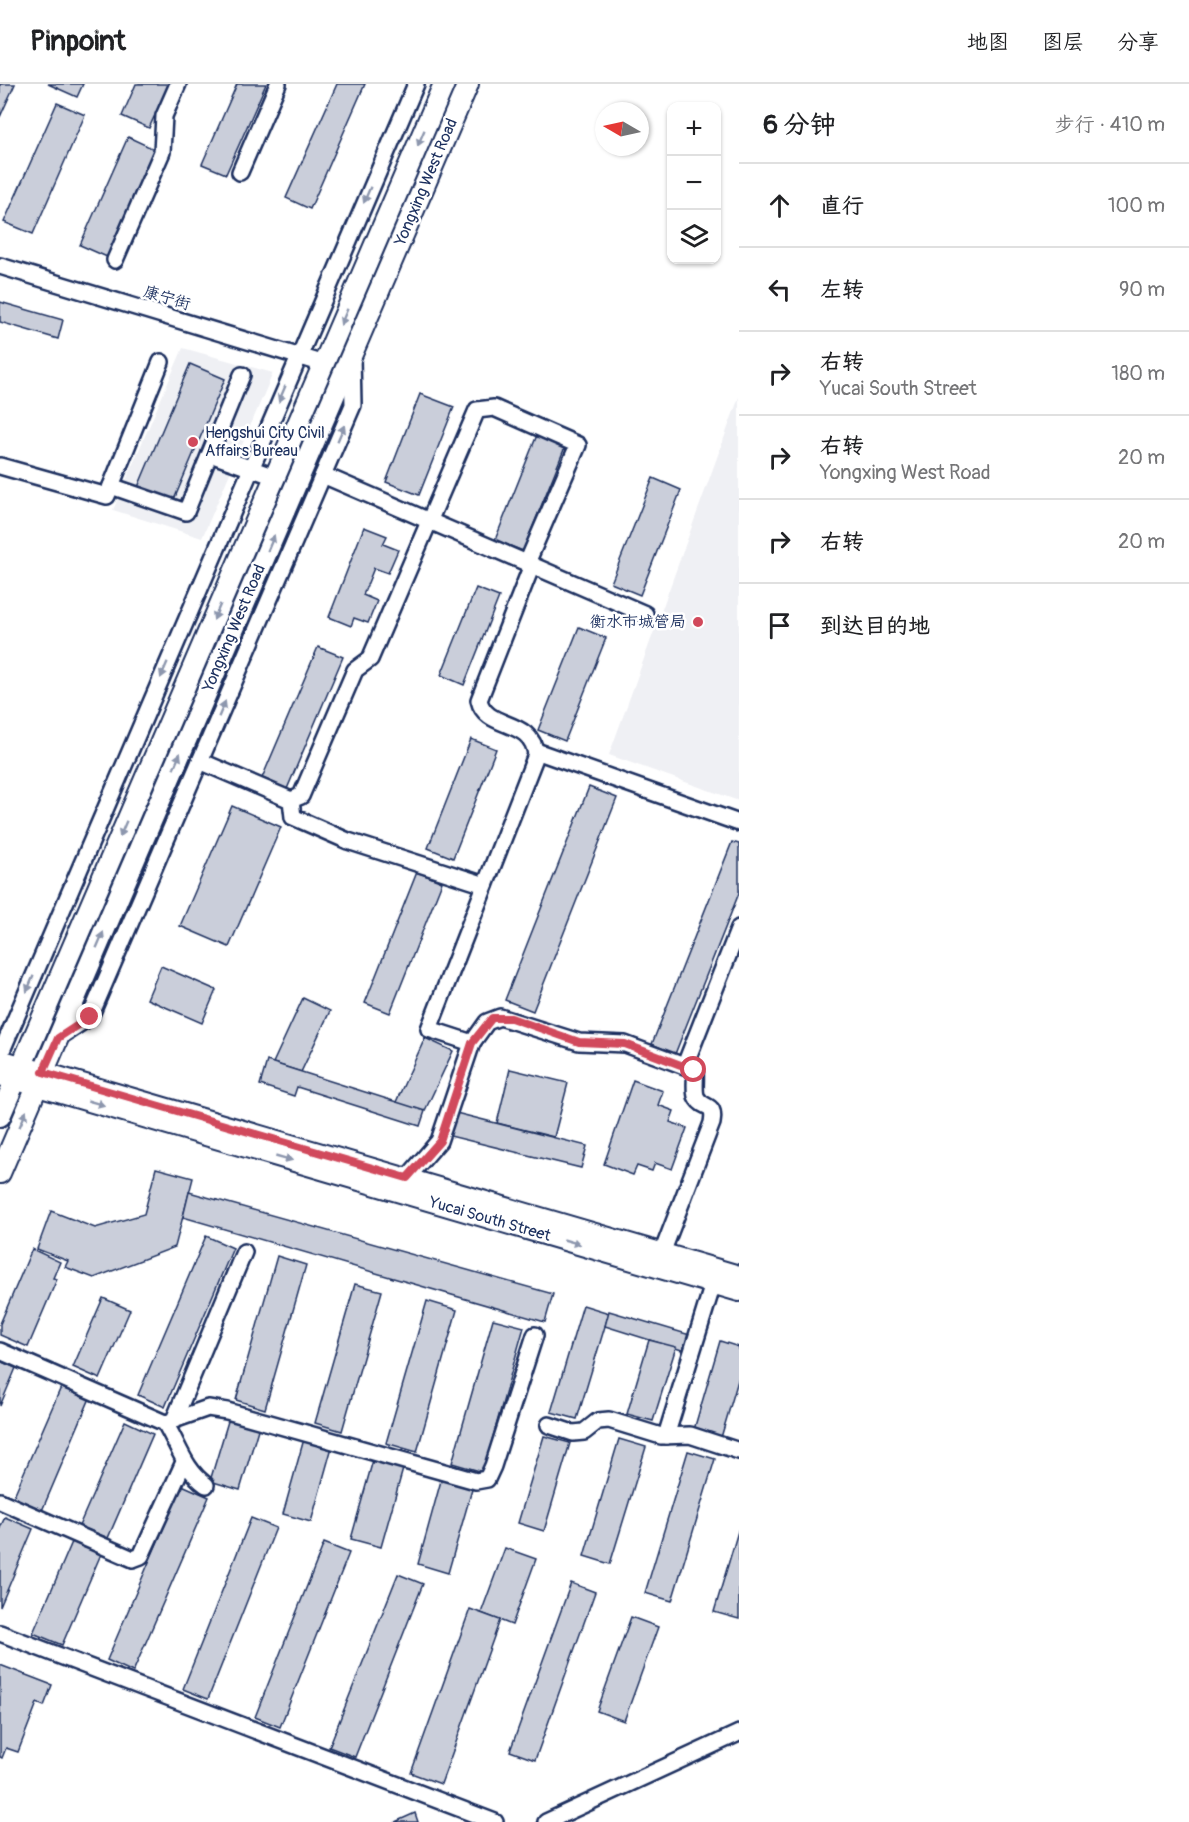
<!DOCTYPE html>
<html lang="zh">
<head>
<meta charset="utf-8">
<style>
	:root { --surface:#fff; --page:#f2f2f2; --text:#202124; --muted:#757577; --line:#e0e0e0 }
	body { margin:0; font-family:Pangolin,"LXGW WenKai TC",sans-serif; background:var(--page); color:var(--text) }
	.controls { position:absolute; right:18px; top:18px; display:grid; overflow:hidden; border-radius:12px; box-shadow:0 2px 4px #0004 }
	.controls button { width:54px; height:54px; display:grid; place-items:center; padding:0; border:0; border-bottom:2px solid var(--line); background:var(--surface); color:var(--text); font:30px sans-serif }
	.compass { position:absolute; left:595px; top:18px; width:54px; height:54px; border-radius:50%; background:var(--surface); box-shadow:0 2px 4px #0004; rotate:279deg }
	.stop { position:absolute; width:18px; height:18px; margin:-14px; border:4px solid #d1495b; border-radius:50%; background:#fff }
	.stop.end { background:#d1495b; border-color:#fff; box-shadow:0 2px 6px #0008 }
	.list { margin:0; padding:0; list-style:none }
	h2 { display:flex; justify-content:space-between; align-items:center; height:78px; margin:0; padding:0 24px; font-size:26px }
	h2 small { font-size:20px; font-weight:400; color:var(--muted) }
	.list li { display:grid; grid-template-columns:39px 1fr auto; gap:18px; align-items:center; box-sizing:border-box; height:84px; padding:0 24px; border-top:2px solid var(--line) }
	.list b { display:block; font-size:22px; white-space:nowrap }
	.list p { margin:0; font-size:20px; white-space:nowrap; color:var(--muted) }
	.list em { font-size:20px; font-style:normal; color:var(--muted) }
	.icon { flex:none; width:33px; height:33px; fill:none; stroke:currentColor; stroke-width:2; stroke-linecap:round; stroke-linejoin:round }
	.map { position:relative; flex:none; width:739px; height:1738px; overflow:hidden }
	header { display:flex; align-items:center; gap:36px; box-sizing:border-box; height:84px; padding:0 30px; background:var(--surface); border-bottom:2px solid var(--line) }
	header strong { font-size:28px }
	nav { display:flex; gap:33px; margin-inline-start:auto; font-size:21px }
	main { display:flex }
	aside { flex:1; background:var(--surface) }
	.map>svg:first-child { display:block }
	.built { fill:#eff0f4 }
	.building { fill:#caceda; stroke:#1b2f5e; stroke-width:1.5 }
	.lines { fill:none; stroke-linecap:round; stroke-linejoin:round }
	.minor-casing { stroke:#1b2f5e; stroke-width:20 }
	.major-casing { stroke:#1b2f5e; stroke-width:24 }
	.minor { stroke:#fff; stroke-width:15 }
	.major { stroke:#fff; stroke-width:20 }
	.oneway { fill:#8d97ae }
	.route { stroke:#d1495b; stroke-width:8 }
	.poi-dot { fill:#d1495b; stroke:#fff; stroke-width:2 }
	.labels { text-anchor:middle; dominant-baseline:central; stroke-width:5; stroke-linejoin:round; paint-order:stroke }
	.street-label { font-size:16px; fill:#1b2f5e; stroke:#fff }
	.poi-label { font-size:16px; fill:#1b2f5e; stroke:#fff; text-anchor:start }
</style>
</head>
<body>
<header>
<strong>Pinpoint</strong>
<nav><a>地图</a><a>图层</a><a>分享</a></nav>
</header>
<main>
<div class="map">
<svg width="739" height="1738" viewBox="0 0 739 1738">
	<rect width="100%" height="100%" fill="#fff"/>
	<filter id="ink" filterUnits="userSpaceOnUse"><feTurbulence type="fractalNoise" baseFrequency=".0167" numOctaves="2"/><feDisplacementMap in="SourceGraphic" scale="12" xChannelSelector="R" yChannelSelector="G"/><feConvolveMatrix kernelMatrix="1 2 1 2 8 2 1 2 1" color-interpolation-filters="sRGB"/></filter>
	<g filter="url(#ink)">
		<g class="built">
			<polygon points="183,264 273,289 202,454 113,426"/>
			<polygon points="739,313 739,717 609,671"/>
		</g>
		<g class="building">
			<polygon points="0,0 15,0 0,33"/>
			<polygon points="48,0 83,0 77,13"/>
			<polygon points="136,0 169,0 149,44 122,32"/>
			<polygon points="237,0 266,0 226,90 202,80"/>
			<polygon points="337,0 365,0 310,125 286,114"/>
			<polygon points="57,19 85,31 33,150 4,138"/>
			<polygon points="128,53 154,65 107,173 80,161"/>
			<polygon points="0,218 63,236 58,255 0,238"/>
			<polygon points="190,280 225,295 173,418 138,403"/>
			<polygon points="420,310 454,323 419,411 386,398"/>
			<polygon points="537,351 565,363 523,467 495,456"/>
			<polygon points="653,394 681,406 640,511 611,499"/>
			<polygon points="364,443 387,452 383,460 398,466 388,489 374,484 363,511 377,517 368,539 354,534 351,542 329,533"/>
			<polygon points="476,504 499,513 464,601 441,591"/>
			<polygon points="579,543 606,554 565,657 538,646"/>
			<polygon points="318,563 343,573 287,705 262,694"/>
			<polygon points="471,655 496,665 453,774 428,764"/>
			<polygon points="589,703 617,714 533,927 505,916"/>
			<polygon points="232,722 281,743 229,863 180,842"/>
			<polygon points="732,758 739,760 739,809 675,970 652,960"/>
			<polygon points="417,788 442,798 390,929 365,919"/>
			<polygon points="161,882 216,906 202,939 147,915"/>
			<polygon points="303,914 330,927 301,988 273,979"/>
			<polygon points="425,954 453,967 421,1035 396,1018"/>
			<polygon points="267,977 425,1027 420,1042 297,1003 294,1012 260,1001"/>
			<polygon points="510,985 568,999 554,1053 497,1039"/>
			<polygon points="633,996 663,1007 658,1021 674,1027 670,1038 687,1044 672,1085 655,1079 652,1087 637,1082 633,1091 604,1080"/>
			<polygon points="456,1029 587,1062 581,1084 450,1052"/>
			<polygon points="156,1084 193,1094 175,1163 94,1194 65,1183 68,1177 37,1165 51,1127 95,1144 144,1130"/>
			<polygon points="189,1108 553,1210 545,1238 183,1133"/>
			<polygon points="206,1152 233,1164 165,1323 138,1311"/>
			<polygon points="32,1165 60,1178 53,1194 57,1195 28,1263 0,1251 0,1240"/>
			<polygon points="277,1172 306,1181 265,1325 236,1316"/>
			<polygon points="355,1200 382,1207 342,1347 315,1339"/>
			<polygon points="103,1214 130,1226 100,1295 73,1283"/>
			<polygon points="427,1217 457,1226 417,1368 386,1359"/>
			<polygon points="583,1221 609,1229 577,1335 551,1328"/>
			<polygon points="609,1227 690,1251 685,1267 605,1242"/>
			<polygon points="493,1235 524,1243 483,1388 452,1379"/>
			<polygon points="649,1256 676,1263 653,1337 627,1330"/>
			<polygon points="720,1257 739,1263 739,1293 720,1357 693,1349"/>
			<polygon points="0,1277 16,1284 0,1322"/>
			<polygon points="62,1301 90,1314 41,1429 12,1416"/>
			<polygon points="229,1334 259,1342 240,1406 210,1397"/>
			<polygon points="125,1337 153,1350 108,1454 79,1442"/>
			<polygon points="544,1352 570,1359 544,1447 518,1439"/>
			<polygon points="304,1355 332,1363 311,1438 283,1430"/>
			<polygon points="619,1355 646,1363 610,1480 584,1472"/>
			<polygon points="688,1367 715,1375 672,1517 645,1509"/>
			<polygon points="373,1376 403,1385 381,1463 351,1455"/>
			<polygon points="442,1393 473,1402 448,1489 418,1480"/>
			<polygon points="182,1401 209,1413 133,1588 107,1576"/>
			<polygon points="5,1433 33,1445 0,1523 0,1444"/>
			<polygon points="251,1434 276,1444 208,1615 183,1605"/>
			<polygon points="739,1444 739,1535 714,1528"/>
			<polygon points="72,1458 101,1470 62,1561 33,1549"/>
			<polygon points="324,1459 349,1469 280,1643 255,1633"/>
			<polygon points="505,1464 536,1475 512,1541 481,1529"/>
			<polygon points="398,1490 423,1500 355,1673 329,1663"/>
			<polygon points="571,1499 595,1508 535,1676 510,1667"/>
			<polygon points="470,1525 500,1536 441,1700 411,1689"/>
			<polygon points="631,1533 658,1543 624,1637 597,1627"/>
			<polygon points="0,1581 52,1601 44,1622 37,1619 18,1668 6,1664 2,1674 0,1673"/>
			<polygon points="415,1729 418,1738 395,1738"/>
		</g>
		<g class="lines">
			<g class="minor-casing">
				<g id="minor">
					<polyline points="240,88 278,0"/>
					<polyline points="115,176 162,68 164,32 178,0"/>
					<polyline points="0,182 324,280"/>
					<polyline points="210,370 275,393"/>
					<polyline points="0,382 107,412 161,278"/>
					<polyline points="323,391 645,530"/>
					<polyline points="111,402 186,428 242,291"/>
					<polyline points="536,667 739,739"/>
					<polyline points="200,677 291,716 293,733 348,757 485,801"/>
					<polyline points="291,716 301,712 355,586 370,575 477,326 494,324 578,361 527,479"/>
					<polyline points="58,954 90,933 353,321 352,272"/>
					<path d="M472,959L487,938L500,933L579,958L625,960L695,986C696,994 694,1005 696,1012C702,1027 716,1016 712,1039L662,1169"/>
					<polyline points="0,971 416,0"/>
					<polyline points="685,981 739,844"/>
					<path d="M407,1094L439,1057L472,959L429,945L536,671C532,633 486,647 479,616L532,481"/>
					<path d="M0,1267L165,1339C179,1362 184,1385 206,1401"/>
					<polyline points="174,1336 208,1324 227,1327 476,1397 487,1395 493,1382 535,1251"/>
					<polyline points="171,1337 174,1336 244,1168"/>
					<polyline points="549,1341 573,1349 584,1348 598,1337 609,1336 661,1352 690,1351 739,1367"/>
					<polyline points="666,1352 713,1200"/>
					<polyline points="0,1417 133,1475 141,1472 184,1378"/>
					<polyline points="0,1549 495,1738"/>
					<polyline points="546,1738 739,1649"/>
				</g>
			</g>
			<g class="major-casing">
				<g id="major">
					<polyline points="0,976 739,1192"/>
					<polyline points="0,991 739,1207"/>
					<polyline points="0,1032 444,0"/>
					<polyline points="0,1089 468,0"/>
				</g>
			</g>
			<use href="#minor" class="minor"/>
			<use href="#major" class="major"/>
		</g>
		<defs><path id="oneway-solid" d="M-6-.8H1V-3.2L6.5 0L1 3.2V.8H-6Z" transform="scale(1.5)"/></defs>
		<g class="oneway">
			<use href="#oneway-solid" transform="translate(421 54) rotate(113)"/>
			<use href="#oneway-solid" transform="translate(367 111) rotate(113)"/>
			<use href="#oneway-solid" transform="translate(344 233) rotate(113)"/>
			<use href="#oneway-solid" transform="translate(282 310) rotate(113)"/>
			<use href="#oneway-solid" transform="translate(341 349) rotate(-67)"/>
			<use href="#oneway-solid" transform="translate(271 459) rotate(-67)"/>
			<use href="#oneway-solid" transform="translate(217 528) rotate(113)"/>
			<use href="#oneway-solid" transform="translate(164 586) rotate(113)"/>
			<use href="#oneway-solid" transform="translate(222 625) rotate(-67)"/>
			<use href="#oneway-solid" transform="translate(177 677) rotate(-67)"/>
			<use href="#oneway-solid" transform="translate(123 745) rotate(113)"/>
			<use href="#oneway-solid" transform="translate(100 856) rotate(-67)"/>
			<use href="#oneway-solid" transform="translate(30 900) rotate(113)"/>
			<use href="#oneway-solid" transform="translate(96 1019) rotate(16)"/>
			<use href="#oneway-solid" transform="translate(23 1035) rotate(-67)"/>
			<use href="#oneway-solid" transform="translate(284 1074) rotate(16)"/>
			<use href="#oneway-solid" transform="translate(572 1158) rotate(16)"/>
		</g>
	</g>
	<g class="lines" filter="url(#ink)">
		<polyline class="route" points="90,933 58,954 43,988 407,1094 440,1057 472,959 492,934 511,934 579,958 625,960 694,986"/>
	</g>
	<g class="poi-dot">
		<circle cx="193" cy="358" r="6"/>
		<circle cx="698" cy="538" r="6"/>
	</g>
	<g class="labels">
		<g class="street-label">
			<text transform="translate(426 98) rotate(-67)">Yongxing West Road</text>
			<text transform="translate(167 214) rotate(17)">康宁街</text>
			<text transform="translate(234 544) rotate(-67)">Yongxing West Road</text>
			<text transform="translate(490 1135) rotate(16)">Yucai South Street</text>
		</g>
		<g class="poi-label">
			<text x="205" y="349">Hengshui City Civil<tspan x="205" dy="18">Affairs Bureau</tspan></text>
			<text x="686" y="538" text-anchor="end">衡水市城管局</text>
		</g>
	</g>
</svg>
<div class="controls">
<button>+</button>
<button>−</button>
<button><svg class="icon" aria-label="layers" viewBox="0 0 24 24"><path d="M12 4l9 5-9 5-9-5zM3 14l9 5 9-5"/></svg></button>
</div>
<svg class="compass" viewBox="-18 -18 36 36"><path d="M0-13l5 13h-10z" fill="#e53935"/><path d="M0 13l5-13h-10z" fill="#757577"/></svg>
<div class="stop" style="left:694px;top:986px"></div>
<div class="stop end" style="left:90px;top:933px"></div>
</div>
<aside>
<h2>6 分钟<small>步行 · 410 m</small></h2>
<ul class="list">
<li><svg class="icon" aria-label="ahead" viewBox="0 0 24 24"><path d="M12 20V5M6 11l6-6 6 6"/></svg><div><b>直行</b></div><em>100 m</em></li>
<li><svg class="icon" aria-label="left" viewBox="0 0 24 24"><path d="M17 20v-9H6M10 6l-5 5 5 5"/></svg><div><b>左转</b></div><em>90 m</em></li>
<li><svg class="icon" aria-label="right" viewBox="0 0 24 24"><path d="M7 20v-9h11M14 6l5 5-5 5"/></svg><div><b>右转</b><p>Yucai South Street</p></div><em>180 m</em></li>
<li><svg class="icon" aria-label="right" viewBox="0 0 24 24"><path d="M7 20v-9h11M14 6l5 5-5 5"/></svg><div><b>右转</b><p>Yongxing West Road</p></div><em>20 m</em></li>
<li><svg class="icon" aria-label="right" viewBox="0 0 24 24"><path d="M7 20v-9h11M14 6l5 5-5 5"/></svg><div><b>右转</b></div><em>20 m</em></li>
<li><svg class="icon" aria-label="arrive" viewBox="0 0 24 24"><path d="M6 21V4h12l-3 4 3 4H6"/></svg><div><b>到达目的地</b></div></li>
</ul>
</aside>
</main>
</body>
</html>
